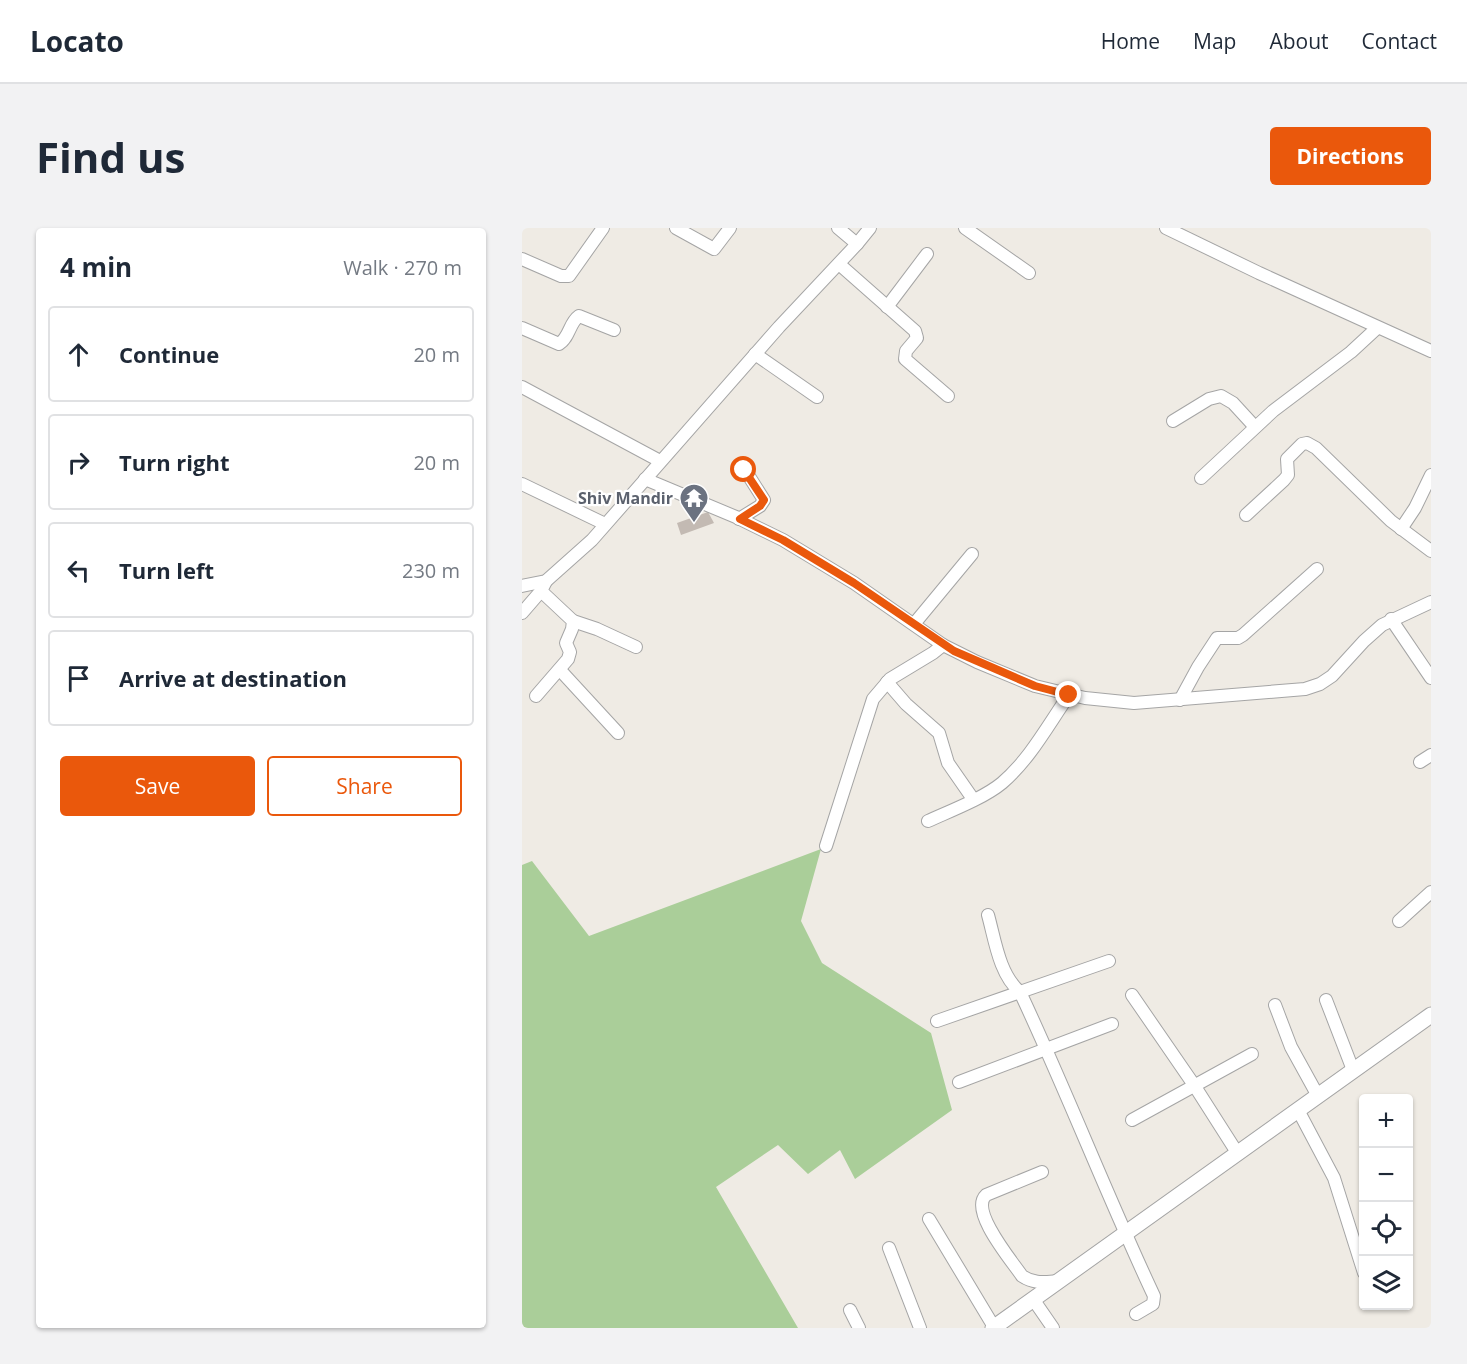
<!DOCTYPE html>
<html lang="en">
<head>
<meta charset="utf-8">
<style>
	:root { --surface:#fff; --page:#f2f2f3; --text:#1f2937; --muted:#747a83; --line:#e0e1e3; --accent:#ea580c }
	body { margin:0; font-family:"Open Sans",sans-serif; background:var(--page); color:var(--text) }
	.controls { position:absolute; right:18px; bottom:18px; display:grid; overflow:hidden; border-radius:6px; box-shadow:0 2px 4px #0004 }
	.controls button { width:54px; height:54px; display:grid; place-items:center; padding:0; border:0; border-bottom:2px solid var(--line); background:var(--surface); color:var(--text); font:30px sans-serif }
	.stop { position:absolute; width:18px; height:18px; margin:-14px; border:4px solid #ea580c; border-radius:50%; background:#fff }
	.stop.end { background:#ea580c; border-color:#fff; box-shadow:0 2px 6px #0008 }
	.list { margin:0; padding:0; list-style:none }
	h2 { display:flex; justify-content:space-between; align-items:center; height:78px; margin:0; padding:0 24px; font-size:26px }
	h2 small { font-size:20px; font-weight:400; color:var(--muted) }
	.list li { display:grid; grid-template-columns:39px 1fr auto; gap:18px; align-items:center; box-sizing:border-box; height:96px; margin:0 12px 12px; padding:0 12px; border:2px solid var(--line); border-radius:6px }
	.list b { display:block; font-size:22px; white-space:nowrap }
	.list em { font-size:20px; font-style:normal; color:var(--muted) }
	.actions { display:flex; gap:12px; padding:18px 24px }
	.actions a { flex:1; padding:14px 0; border:2px solid var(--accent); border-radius:6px; text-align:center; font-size:21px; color:var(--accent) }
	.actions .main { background:var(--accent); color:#fff }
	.icon { flex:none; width:33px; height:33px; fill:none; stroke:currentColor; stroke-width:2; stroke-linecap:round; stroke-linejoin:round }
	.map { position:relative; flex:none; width:909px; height:1100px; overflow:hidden; border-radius:6px }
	header { display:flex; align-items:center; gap:36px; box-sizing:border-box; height:84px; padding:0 30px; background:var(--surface); border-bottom:2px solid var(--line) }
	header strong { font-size:28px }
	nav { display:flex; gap:33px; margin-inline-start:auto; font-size:21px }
	.intro { display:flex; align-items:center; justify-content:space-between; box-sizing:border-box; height:144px; padding:0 36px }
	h1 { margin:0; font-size:42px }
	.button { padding:15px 27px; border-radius:6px; background:var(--accent); color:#fff; font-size:21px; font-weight:700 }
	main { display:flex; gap:36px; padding:0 36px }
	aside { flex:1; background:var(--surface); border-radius:6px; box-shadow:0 2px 4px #0004 }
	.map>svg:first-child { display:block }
	.forest { fill:#aace99 }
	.building { fill:#c3bab3 }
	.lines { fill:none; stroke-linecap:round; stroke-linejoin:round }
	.minor-casing { stroke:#a5a5a5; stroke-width:14 }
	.tertiary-casing { stroke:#a5a5a5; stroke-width:17 }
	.minor { stroke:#fff; stroke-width:12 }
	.tertiary { stroke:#fff; stroke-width:15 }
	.route { stroke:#ea580c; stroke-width:8 }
	.labels { text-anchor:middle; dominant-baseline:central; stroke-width:4.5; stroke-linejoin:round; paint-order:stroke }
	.worship-label { font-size:16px; font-weight:bold; fill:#5b616d; stroke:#fff; text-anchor:end }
</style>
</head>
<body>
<header>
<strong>Locato</strong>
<nav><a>Home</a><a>Map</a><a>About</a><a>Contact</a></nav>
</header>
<div class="intro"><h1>Find us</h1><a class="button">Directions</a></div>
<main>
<aside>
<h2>4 min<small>Walk · 270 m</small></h2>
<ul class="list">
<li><svg class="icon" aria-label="ahead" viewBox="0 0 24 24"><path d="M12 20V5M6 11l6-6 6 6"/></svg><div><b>Continue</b></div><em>20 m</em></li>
<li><svg class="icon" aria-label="right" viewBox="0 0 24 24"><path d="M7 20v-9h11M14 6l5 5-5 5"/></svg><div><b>Turn right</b></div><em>20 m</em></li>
<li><svg class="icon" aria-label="left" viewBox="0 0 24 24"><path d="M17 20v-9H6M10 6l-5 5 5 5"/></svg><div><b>Turn left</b></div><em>230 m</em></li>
<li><svg class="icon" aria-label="arrive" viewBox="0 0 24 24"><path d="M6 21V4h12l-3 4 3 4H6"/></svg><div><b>Arrive at destination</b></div></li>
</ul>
<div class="actions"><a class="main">Save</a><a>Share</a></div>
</aside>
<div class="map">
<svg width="909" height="1100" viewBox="0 0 909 1100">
	<rect width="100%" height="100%" fill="#efebe4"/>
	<polygon class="forest" points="299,621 279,693 300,735 409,805 430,882 333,951 318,922 286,946 256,917 194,959 276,1100 0,1100 0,637 10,633 67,708"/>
	<polygon class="building" points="186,284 192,295 159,307 155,295"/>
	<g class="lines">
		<g class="minor-casing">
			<g id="minor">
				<polyline points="154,0 192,21 208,0"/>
				<polyline points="316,0 335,16 348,0"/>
				<polyline points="443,0 507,45"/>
				<polyline points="644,0 737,45 909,123"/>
				<polyline points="0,31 39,48 47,48 81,0"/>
				<polyline points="317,36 393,103 395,110 384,123 383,131 426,168"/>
				<polyline points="365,79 405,26"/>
				<path d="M0,100L37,116C48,109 47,95 57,88L92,102"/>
				<polyline points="233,126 295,169"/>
				<polyline points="0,159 138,233"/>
				<polyline points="651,193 687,171 699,168 711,175 733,199"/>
				<polyline points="679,250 751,183 829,124 855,100"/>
				<polyline points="123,251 214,289 261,312 332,355 421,417 455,434 513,458 563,470 612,475 783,461 798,456 810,448 842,413 860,397 909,374"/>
				<polyline points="0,256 83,296"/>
				<polyline points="724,287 762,252 766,247 765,231 780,216 785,215 794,220 869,293 909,323"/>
				<polyline points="217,291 238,278 242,272 223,242"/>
				<polyline points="879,301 893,280 909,247"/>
				<polyline points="0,358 24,353 70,312 257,99 335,16"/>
				<polyline points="0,385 19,363"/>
				<polyline points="869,391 909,450"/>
				<polyline points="51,393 75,401 114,419"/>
				<polyline points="392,396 450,326"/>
				<polyline points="38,442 96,505"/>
				<polyline points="365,454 384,476 417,505 426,535 451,571"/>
				<polyline points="14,468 46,431 48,424 44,415 50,401 51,393 19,363 24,353"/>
				<polyline points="658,472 676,439 695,410 716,410 721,407 795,341"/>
				<polyline points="898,534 909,527"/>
				<path d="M406,593C428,583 462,570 480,555C508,531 526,497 547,467"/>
				<polyline points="304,618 351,471 368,451 411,425 421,417"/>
				<path d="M466,687C473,712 477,746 498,764C545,864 585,968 632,1068L631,1076L614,1086"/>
				<polyline points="877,693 909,664"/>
				<polyline points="610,767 672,857 716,926"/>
				<polyline points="804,772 831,842"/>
				<polyline points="753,777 769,819 796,868"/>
				<polyline points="415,793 587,733"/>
				<polyline points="437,854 590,796"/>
				<polyline points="776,882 812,950 842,1045"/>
				<polyline points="610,892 730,826"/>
				<path d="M520,944L464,967C447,983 490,1033 500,1048C512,1056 522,1054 536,1053"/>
				<polyline points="407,991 472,1099"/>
				<polyline points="367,1020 398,1100"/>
				<polyline points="511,1071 531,1100"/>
				<polyline points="328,1082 337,1100"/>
			</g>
		</g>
		<g class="tertiary-casing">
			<polyline id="tertiary" points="471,1100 909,787"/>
		</g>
		<use href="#minor" class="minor"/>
		<use href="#tertiary" class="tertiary"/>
	</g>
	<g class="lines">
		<polyline class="route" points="222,242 242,272 238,278 218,291 261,312 332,355 432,423 513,458 547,467"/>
	</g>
	<defs>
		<g id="temple-pin" transform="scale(1.5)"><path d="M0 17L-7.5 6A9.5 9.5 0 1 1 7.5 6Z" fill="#6b7280" stroke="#fff"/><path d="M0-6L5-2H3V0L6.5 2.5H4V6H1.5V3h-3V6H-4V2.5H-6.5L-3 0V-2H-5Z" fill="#fff"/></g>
	</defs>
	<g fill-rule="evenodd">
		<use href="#temple-pin" x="172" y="270"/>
	</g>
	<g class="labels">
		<g class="worship-label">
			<text x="151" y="270">Shiv Mandir</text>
		</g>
	</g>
</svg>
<div class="controls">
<button>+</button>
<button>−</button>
<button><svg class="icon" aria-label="locate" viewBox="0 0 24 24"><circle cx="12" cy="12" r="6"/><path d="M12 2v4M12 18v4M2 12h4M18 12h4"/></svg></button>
<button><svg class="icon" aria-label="layers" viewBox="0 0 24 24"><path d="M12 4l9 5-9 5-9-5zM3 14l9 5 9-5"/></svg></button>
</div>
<div class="stop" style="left:222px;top:242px"></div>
<div class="stop end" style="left:547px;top:467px"></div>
</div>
</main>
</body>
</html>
